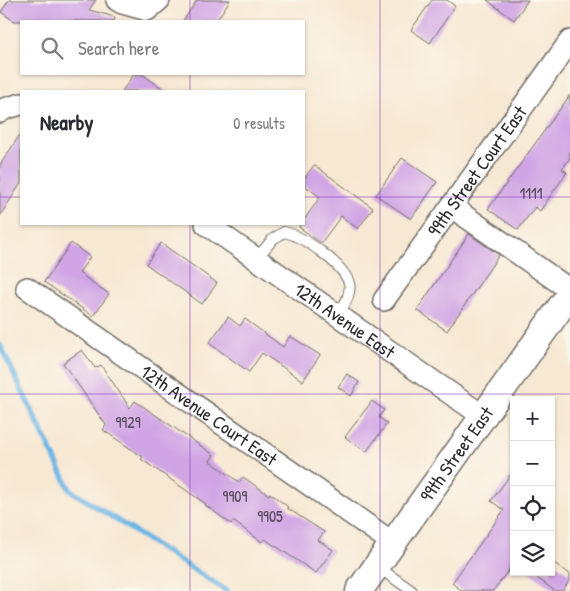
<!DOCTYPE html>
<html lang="en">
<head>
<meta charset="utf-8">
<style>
	:root { --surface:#fff; --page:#f7f7f7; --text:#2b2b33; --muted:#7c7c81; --line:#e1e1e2 }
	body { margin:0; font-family:"Patrick Hand",sans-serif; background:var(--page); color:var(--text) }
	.controls { position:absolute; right:15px; bottom:15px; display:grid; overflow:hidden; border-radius:0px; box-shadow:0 1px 4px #0004 }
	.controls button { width:45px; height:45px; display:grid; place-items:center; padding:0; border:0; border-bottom:1px solid var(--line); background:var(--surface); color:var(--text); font:25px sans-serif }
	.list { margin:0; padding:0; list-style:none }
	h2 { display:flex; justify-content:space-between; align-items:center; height:65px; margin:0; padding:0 20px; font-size:21px }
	h2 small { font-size:16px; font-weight:400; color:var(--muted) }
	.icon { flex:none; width:28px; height:28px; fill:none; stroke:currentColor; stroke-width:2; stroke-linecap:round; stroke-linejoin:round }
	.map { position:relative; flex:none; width:570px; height:591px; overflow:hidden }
	.search { position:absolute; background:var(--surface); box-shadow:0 1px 4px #0004; left:20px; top:20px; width:285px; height:55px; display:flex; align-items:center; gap:12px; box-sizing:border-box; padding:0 18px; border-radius:0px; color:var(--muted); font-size:19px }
	.panel { position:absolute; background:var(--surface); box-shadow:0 1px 4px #0004; left:20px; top:90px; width:285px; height:135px; border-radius:0px }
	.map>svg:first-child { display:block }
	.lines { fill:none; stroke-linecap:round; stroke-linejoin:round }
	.stream { stroke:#6cb6e5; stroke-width:5.5 }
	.building { fill:#d0a4e5 }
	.service-casing { stroke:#726d66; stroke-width:12 }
	.minor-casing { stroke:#726d66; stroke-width:24 }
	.tertiary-casing { stroke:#726d66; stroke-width:29 }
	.service { stroke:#fff; stroke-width:10 }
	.minor { stroke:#fff; stroke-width:21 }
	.tertiary { stroke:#fff; stroke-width:26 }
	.grid { fill:none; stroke:#7b2cbf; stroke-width:1; stroke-opacity:0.55 }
	.labels { text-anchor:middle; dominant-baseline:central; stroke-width:5; stroke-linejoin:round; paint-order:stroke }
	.number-label { font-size:16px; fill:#54495a }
	.street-label { font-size:19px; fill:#2b2b2b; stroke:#fbf7ec }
</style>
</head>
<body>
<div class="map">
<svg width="570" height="591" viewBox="0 0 570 591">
	<rect width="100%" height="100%" fill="#fbf7ec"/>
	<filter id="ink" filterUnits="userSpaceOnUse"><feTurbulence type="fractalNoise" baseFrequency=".02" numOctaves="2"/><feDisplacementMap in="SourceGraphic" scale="10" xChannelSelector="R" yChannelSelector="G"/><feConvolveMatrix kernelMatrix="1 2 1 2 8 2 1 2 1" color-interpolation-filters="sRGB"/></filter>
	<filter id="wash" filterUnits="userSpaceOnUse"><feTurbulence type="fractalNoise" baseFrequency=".0096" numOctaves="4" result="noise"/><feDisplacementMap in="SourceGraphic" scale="20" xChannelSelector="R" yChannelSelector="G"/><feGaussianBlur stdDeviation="1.12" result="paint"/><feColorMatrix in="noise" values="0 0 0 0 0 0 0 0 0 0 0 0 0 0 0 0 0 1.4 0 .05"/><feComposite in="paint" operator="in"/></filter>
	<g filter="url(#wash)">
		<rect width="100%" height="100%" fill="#f7e8d3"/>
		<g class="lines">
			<polyline class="stream" points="0,345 70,490 227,591"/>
		</g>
		<g id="blocks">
			<g class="building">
				<polygon points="9,0 96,0 89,10 115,17 114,21 14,21 1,12"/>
				<polygon points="197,0 230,0 216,21 183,21"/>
				<polygon points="432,0 447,0 455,6 430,43 411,30"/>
				<polygon points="487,0 528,0 514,20"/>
				<polygon points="134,74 142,74 166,91 122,91"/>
				<polygon points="570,95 570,158 562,169 567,172 540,211 535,207 518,230 488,209"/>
				<polygon points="21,133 21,183 0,216 0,165"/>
				<polygon points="402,158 437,182 411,219 376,195"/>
				<polygon points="314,165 373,208 358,229 341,216 321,243 299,227 301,224 304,224 304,220 320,197 304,185 304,179"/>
				<polygon points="469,234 499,255 447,331 417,310"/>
				<polygon points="71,243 90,257 79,273 109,294 93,316 44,282"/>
				<polygon points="161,243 217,283 202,304 146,264"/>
				<polygon points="228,317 240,326 245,319 283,347 290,336 320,355 303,381 262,353 249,372 209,343"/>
				<polygon points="82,350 95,368 101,365 130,408 135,401 214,455 210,461 239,482 243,477 269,495 270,493 288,507 287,508 324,532 318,540 333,550 316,573 265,539 262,542 233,521 231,524 205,505 206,504 141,459 143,457 103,430 106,425 63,363"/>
				<polygon points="347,374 359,382 351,396 338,387"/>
				<polygon points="372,401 384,410 379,417 387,424 366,452 345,437"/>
				<polygon points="514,470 514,563 493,591 462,591 452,583 504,510 491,501"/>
				<polygon points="551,561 570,574 570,580 562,591 555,591 529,572 551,572"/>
			</g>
		</g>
	</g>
	<g filter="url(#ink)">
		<use href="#blocks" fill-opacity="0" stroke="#726d66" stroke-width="1"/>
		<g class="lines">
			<g class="service-casing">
				<g id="service">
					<path d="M256,259L273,239L284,232C303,236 343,264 349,283C352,294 343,307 338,316"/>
					<polyline points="378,567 412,591"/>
				</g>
			</g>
			<g class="minor-casing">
				<g id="minor">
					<polyline points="117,0 122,3 147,10 159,0"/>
					<polyline points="0,112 4,109 21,104"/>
					<polyline points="452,207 570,290"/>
					<path id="s1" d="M206,224L483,416"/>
					<path id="s2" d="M27,288L393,543"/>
					<path id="s3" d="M384,300L570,41"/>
				</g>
			</g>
			<g class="tertiary-casing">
				<g id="tertiary">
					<path id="s4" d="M359,591L570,294"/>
				</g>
			</g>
			<use href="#service" class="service"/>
			<use href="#minor" class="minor"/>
			<use href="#tertiary" class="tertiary"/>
		</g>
	</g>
	<path class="grid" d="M190,0V21M380,0V591M190,74V91M0,197H21M304,197H570M190,224V591M0,394H570"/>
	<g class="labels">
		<g class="number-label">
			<text x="531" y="193">1111</text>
			<text x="128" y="422">9929</text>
			<text x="235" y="496">9909</text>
			<text x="270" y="516">9905</text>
		</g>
		<g class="street-label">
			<text stroke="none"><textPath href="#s3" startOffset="159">99th Street Court East</textPath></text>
			<text stroke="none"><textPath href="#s1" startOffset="169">12th Avenue East</textPath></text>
			<text stroke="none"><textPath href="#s2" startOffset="222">12th Avenue Court East</textPath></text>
			<text stroke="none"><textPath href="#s4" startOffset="168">99th Street East</textPath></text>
		</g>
	</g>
</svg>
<div class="controls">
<button>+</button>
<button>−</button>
<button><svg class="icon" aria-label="locate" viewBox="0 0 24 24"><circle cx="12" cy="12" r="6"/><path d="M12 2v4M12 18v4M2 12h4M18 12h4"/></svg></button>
<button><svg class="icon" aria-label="layers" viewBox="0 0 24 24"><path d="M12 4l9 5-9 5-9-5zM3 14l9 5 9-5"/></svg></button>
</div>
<div class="search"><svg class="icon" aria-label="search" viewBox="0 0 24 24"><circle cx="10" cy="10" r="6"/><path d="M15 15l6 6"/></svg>Search here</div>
<section class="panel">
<h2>Nearby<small>0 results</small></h2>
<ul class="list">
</ul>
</section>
</div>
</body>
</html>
